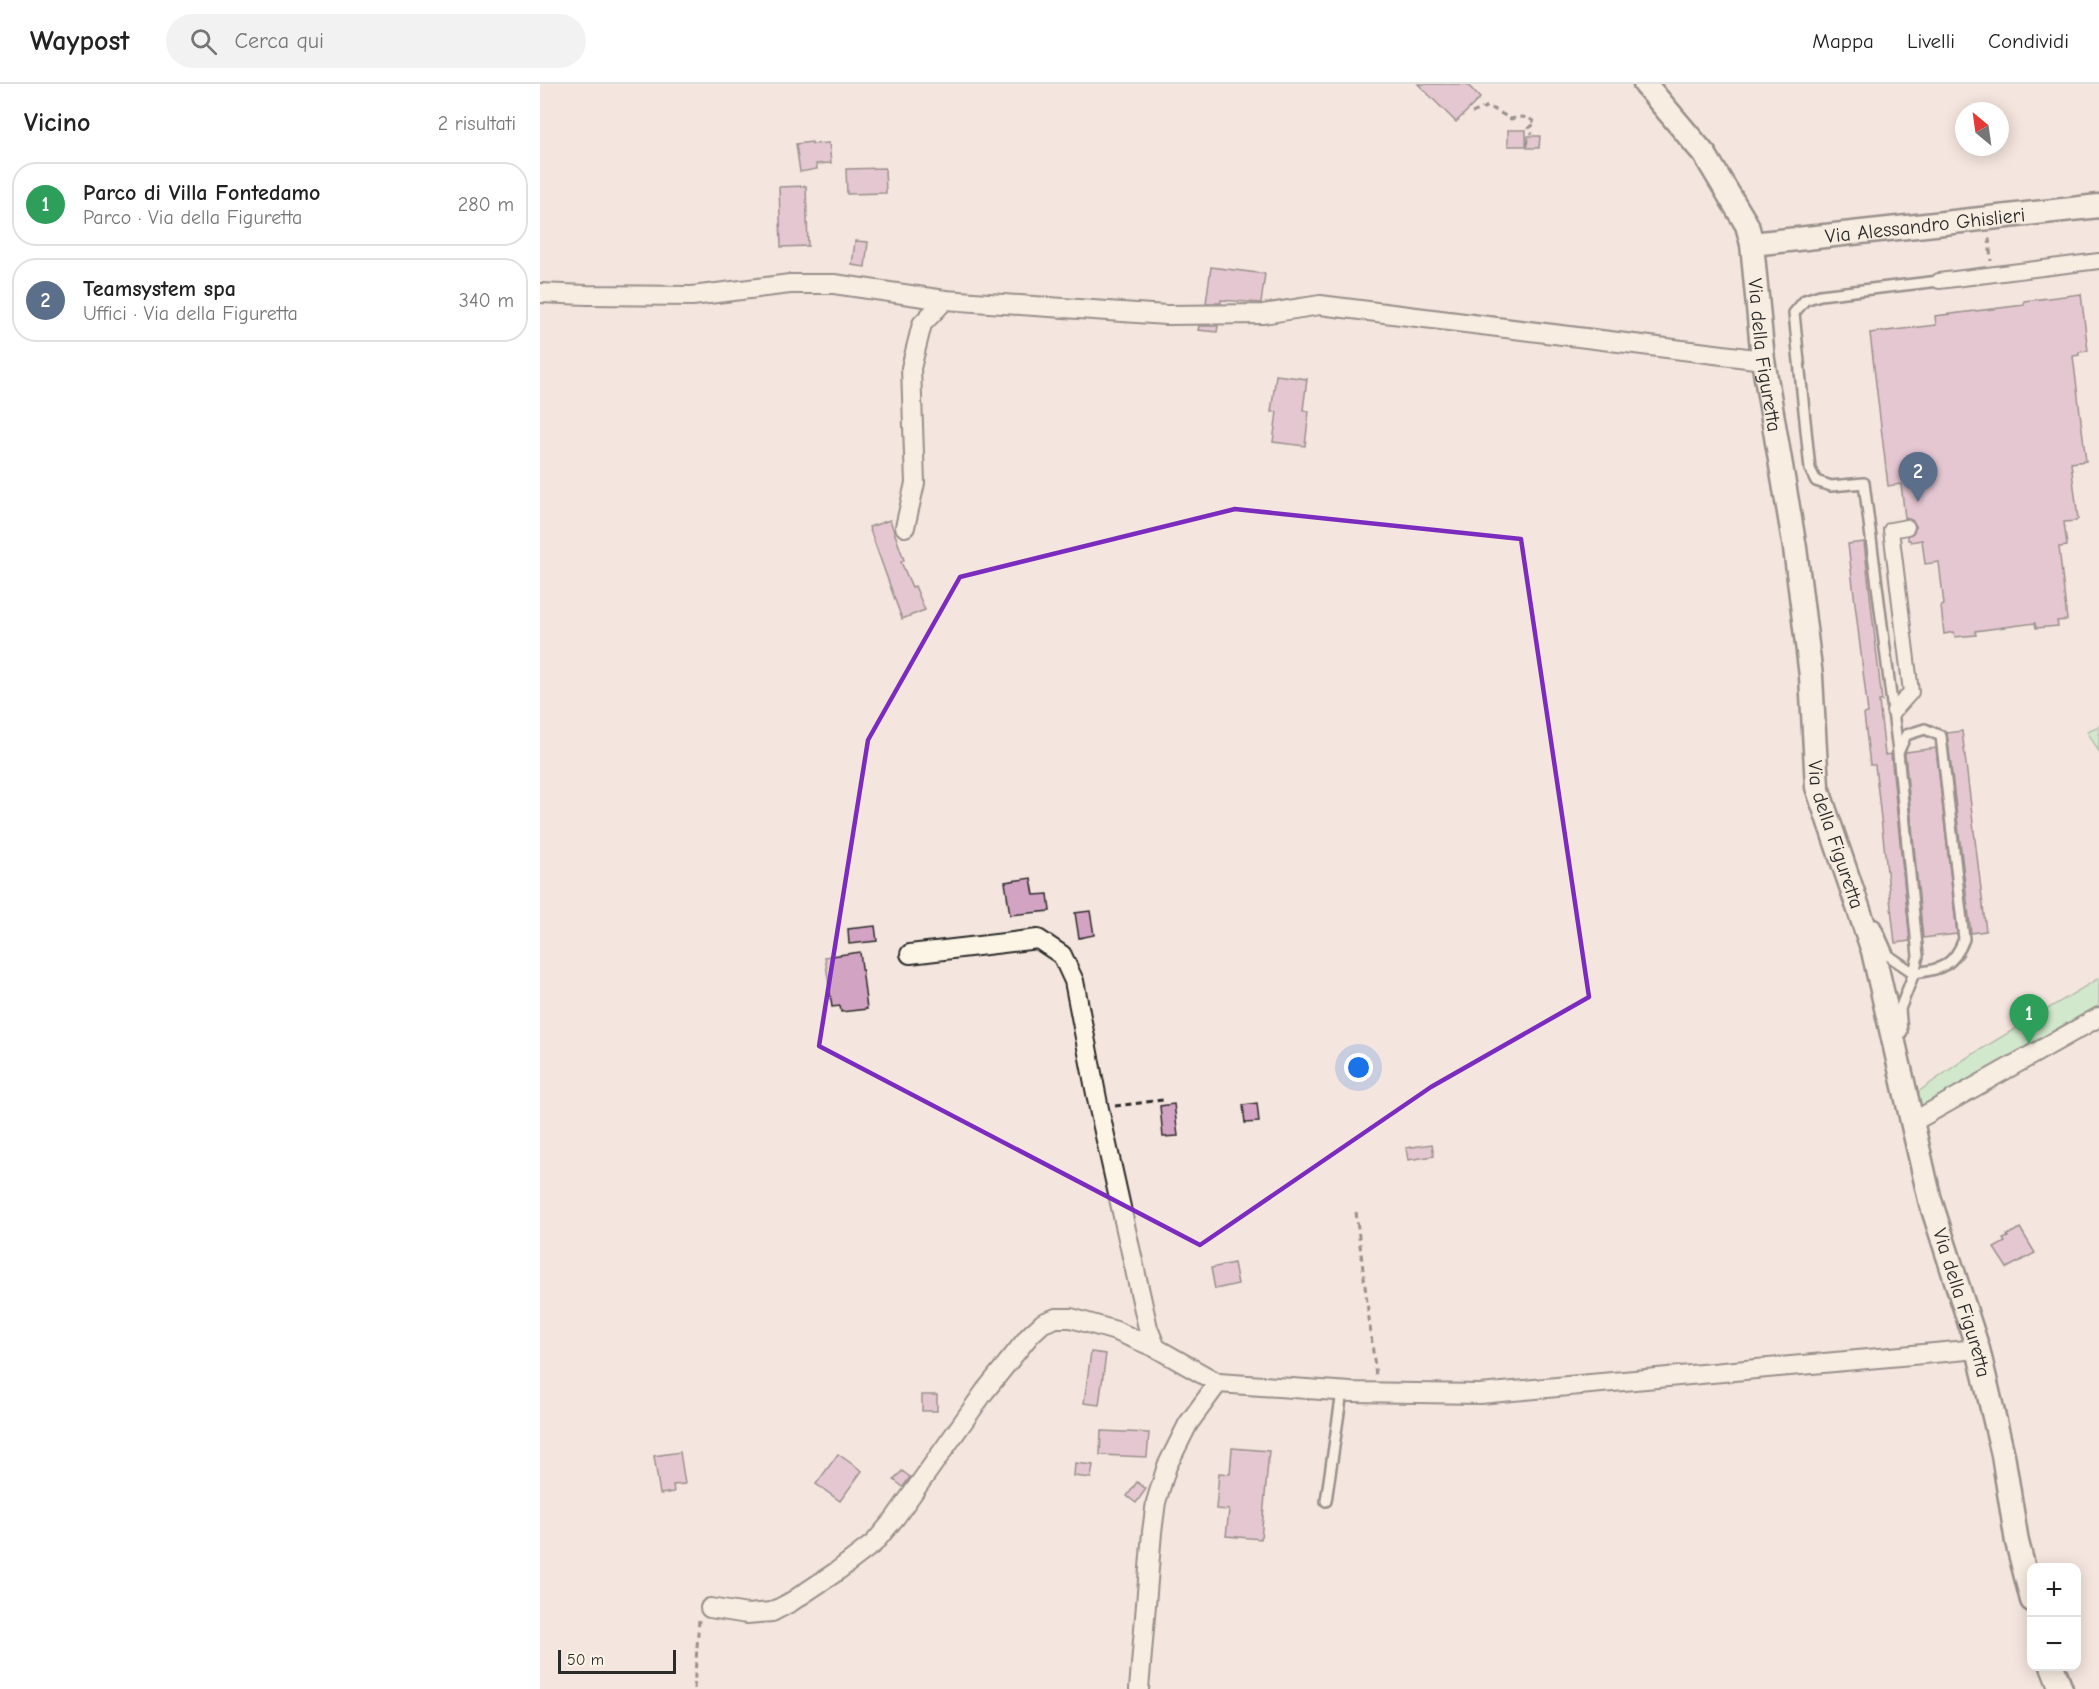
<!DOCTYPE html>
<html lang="it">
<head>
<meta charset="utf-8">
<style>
	:root { --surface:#fff; --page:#f2f2f2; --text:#222; --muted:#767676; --line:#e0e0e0; --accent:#b45309 }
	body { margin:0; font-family:"Comic Neue",sans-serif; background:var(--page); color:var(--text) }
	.controls { position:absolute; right:18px; bottom:18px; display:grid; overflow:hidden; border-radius:12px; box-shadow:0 3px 15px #0003 }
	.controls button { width:54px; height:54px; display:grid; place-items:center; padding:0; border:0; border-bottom:2px solid var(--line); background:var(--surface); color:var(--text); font:30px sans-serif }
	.compass { position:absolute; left:1415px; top:18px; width:54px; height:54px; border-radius:50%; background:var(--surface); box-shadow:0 3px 15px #0003; rotate:331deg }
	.scale { position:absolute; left:18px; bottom:15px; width:118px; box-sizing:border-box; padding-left:6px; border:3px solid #2b2b2b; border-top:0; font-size:16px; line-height:21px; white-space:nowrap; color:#2b2b2b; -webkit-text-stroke:4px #fcf5e5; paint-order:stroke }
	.you { position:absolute; left:819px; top:984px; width:21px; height:21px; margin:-15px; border:4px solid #fff; border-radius:50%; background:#1a73e8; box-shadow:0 0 0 9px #1a73e833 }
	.badge { display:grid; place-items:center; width:39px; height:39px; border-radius:50%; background:var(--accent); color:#fff; font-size:20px; font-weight:700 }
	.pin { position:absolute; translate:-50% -50px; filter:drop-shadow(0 2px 3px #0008) }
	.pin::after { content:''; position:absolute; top:32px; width:21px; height:18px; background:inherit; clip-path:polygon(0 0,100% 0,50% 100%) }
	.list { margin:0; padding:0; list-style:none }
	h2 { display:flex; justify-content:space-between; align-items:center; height:78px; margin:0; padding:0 24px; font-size:26px }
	h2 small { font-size:20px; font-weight:400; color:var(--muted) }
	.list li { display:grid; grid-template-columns:39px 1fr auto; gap:18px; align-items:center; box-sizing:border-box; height:84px; margin:0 12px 12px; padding:0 12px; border:2px solid var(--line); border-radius:24px }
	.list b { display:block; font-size:22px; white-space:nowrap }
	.list p { margin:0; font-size:20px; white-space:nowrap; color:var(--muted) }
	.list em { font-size:20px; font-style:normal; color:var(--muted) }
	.icon { flex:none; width:33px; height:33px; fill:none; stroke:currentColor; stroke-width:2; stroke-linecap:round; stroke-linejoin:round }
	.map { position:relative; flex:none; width:1559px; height:1605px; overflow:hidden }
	header { display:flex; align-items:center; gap:36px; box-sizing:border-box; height:84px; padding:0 30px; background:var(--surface); border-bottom:2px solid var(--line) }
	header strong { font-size:28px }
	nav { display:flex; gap:33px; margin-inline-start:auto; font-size:21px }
	.search { width:420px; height:54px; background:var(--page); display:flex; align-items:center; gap:15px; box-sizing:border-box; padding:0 21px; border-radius:33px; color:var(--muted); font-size:22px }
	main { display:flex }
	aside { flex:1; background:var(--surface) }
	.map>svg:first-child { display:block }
	.green { fill:#a8ecb7; stroke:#6a8c71; stroke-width:1.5 }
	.building { fill:#d3a3c3; stroke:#2b2b2b; stroke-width:1.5 }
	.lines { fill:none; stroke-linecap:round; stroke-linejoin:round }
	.service-casing { stroke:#2b2b2b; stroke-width:14 }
	.pedestrian-casing { stroke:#2b2b2b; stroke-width:18 }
	.minor-casing { stroke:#2b2b2b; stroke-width:22 }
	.tertiary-casing { stroke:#2b2b2b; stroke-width:27 }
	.path { stroke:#2b2b2b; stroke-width:3; stroke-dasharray:6 4.5; stroke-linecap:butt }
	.service { stroke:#fcf5e5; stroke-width:9 }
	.pedestrian { stroke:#fcf5e5; stroke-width:14 }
	.minor { stroke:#fcf5e5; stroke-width:18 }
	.tertiary { stroke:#fcf5e5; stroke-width:22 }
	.marked { fill:none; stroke:#7b2cbf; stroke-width:4.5; stroke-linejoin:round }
	.labels { text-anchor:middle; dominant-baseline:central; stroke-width:6; stroke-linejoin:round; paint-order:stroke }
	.street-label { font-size:20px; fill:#2b2b2b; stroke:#fcf5e5 }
</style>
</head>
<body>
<header>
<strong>Waypost</strong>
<div class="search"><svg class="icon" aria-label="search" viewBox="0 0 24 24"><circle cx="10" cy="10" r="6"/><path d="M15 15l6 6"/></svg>Cerca qui</div>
<nav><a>Mappa</a><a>Livelli</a><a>Condividi</a></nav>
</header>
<main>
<aside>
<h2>Vicino<small>2 risultati</small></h2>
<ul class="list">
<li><span class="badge" style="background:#2e9e5b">1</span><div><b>Parco di Villa Fontedamo</b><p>Parco · Via della Figuretta</p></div><em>280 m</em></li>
<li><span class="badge" style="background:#5c6f8a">2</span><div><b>Teamsystem spa</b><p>Uffici · Via della Figuretta</p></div><em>340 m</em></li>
</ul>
</aside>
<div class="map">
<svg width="1559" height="1605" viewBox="0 0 1559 1605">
	<rect width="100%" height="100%" fill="#f4e5de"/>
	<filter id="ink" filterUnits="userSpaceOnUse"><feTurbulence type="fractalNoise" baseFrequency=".0167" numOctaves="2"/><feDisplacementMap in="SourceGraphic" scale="12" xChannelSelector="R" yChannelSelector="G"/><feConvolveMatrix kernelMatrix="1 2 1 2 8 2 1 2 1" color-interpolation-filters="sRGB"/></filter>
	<g filter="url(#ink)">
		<g class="green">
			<polygon points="1559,642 1559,668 1547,647"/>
			<polygon points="1559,894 1559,944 1371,1039 1368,1015 1425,975"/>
		</g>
		<g class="building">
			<polygon points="878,0 927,0 940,14 916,38"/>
			<rect x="968" y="46" width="18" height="16"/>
			<polygon points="988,52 1000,52 999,64 987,64"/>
			<polygon points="272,58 272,60 289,59 291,79 276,80 277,85 260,88 256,60"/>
			<polygon points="345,84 346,109 307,110 306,85"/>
			<polygon points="266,102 268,162 241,163 239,103"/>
			<polygon points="315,157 328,158 325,183 312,181"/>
			<polygon points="671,183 725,190 721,219 681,216 681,219 666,219"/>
			<polygon points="1541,210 1548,267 1539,268 1539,271 1533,272 1546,377 1531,379 1538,435 1536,437 1524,438 1527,462 1519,463 1527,536 1517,537 1518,542 1496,544 1495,539 1435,547 1436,551 1415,553 1414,548 1404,550 1401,522 1404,521 1399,478 1385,480 1382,456 1371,458 1370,456 1368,456 1368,452 1373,449 1376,442 1373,437 1365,434 1361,400 1348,402 1330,249 1396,241 1395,232 1484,221 1484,217"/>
			<polygon points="659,242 678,242 677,248 658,246"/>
			<polygon points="736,291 767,295 763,326 769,327 765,362 733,358 737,328 731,328"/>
			<polygon points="350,436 364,476 361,478 372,503 375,502 385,526 362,535 329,443"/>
			<polygon points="1324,458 1342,617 1339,617 1345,671 1351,670 1370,857 1355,859 1335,681 1330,681 1324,630 1328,629 1308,460"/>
			<polygon points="1422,647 1446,847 1431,849 1407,649"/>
			<polygon points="1396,664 1417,850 1383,854 1365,670 1366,668"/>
			<polygon points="491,794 494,811 508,810 510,827 470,831 465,798"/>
			<polygon points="550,827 554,851 539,854 535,829"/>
			<polygon points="335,842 337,857 309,860 308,845"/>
			<polygon points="320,868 327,925 301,928 300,922 292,923 285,873"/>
			<polygon points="717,1019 719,1038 705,1039 703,1021"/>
			<polygon points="634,1020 638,1052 623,1053 620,1022"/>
			<polygon points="892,1060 894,1072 868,1076 866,1064"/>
			<polygon points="1480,1144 1495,1169 1467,1184 1454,1164 1465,1158 1463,1155 1468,1153 1467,1151"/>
			<polygon points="694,1179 698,1200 675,1205 671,1184"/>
			<polygon points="551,1268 566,1270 559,1321 544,1319"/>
			<rect x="382" y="1311" width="15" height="16"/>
			<polygon points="561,1347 609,1349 607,1373 560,1371"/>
			<polygon points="692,1364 729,1367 721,1455 686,1452 689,1426 676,1425 679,1389 690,1390"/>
			<polygon points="140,1368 145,1400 133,1401 134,1408 120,1410 114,1372"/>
			<polygon points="298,1370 322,1387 300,1417 276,1400"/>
			<polygon points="535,1379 553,1381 551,1394 534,1392"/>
			<polygon points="362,1387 370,1393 363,1403 354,1396"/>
			<polygon points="597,1398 606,1405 596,1419 587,1412"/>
		</g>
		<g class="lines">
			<g class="service-casing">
				<g id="service">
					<polyline points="1358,667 1324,399 1291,402 1276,397 1270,385 1254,229 1265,216 1280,211 1399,197"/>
					<path d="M1335,841L1349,872L1374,889C1400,886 1414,882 1424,855L1401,652L1385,645L1366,651L1358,669L1378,872L1374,889L1360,925L1362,948"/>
					<polyline points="786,1417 802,1308"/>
				</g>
			</g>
			<g class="pedestrian-casing">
				<g id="pedestrian">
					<polyline points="1399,197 1559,177"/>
					<polyline points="1354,627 1371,608 1351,446 1367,443"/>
				</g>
			</g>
			<g class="minor-casing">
				<g id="minor">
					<polyline points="0,209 47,211 152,212 250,200 294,200 405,216 626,231 723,230 780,221 1223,276"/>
					<polyline points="365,443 375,399 371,284 382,240 405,216"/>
					<polyline points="370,870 498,855 522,871 534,897 559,1025 608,1244 616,1264 678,1299"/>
					<polyline points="1371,1039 1559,933"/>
					<polyline points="170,1524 207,1530 232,1528 251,1518 296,1488 334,1459 355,1434 445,1307 490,1251 503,1239 516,1234 531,1234 576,1247 616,1264"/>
					<polyline points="599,1605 612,1448 616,1418 627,1382 648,1340 678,1299 811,1308 940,1310 1438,1265"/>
				</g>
			</g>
			<g class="tertiary-casing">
				<g id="tertiary">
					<path id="s1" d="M1105,0L1165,71L1207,141L1212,160L1223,276L1255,464L1271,592L1277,703L1333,867L1390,1116L1438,1265L1463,1371L1477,1458L1492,1516"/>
					<path id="s2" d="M1212,160L1559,122"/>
					<polyline points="1512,1582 1521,1605"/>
				</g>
			</g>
			<g class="path">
				<path d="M932,29L948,22L971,35C981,32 987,32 996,39L989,44L992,50"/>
				<polyline points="1449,154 1451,177"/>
				<polyline points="575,1022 623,1016"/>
				<polyline points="816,1128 836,1292"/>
				<polyline points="154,1605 159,1535"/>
			</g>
			<use href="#service" class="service"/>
			<use href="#pedestrian" class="pedestrian"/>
			<use href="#minor" class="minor"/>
			<use href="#tertiary" class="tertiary"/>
		</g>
	</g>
	<path d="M0 0H1559V1605H0ZM695,425L981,455L1049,913L891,1003L660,1161L279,962L328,656L420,493Z" fill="#f4e5de" fill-opacity=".55" fill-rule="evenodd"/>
	<path class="marked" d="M695,425L981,455L1049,913L891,1003L660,1161L279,962L328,656L420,493Z"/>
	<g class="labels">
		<g class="street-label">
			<text stroke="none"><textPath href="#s2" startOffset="174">Via Alessandro Ghislieri</textPath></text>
			<text stroke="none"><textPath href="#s1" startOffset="306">Via della Figuretta</textPath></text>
			<text stroke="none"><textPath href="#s1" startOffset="792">Via della Figuretta</textPath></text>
			<text stroke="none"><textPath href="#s1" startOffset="1278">Via della Figuretta</textPath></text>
		</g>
	</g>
</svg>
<div class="controls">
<button>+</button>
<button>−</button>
</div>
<svg class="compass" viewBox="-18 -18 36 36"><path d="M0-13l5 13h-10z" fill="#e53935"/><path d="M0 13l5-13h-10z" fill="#767676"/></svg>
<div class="scale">50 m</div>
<div class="you"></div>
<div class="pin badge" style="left:1489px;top:960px;background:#2e9e5b">1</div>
<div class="pin badge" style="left:1378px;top:418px;background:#5c6f8a">2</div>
</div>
</main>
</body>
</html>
